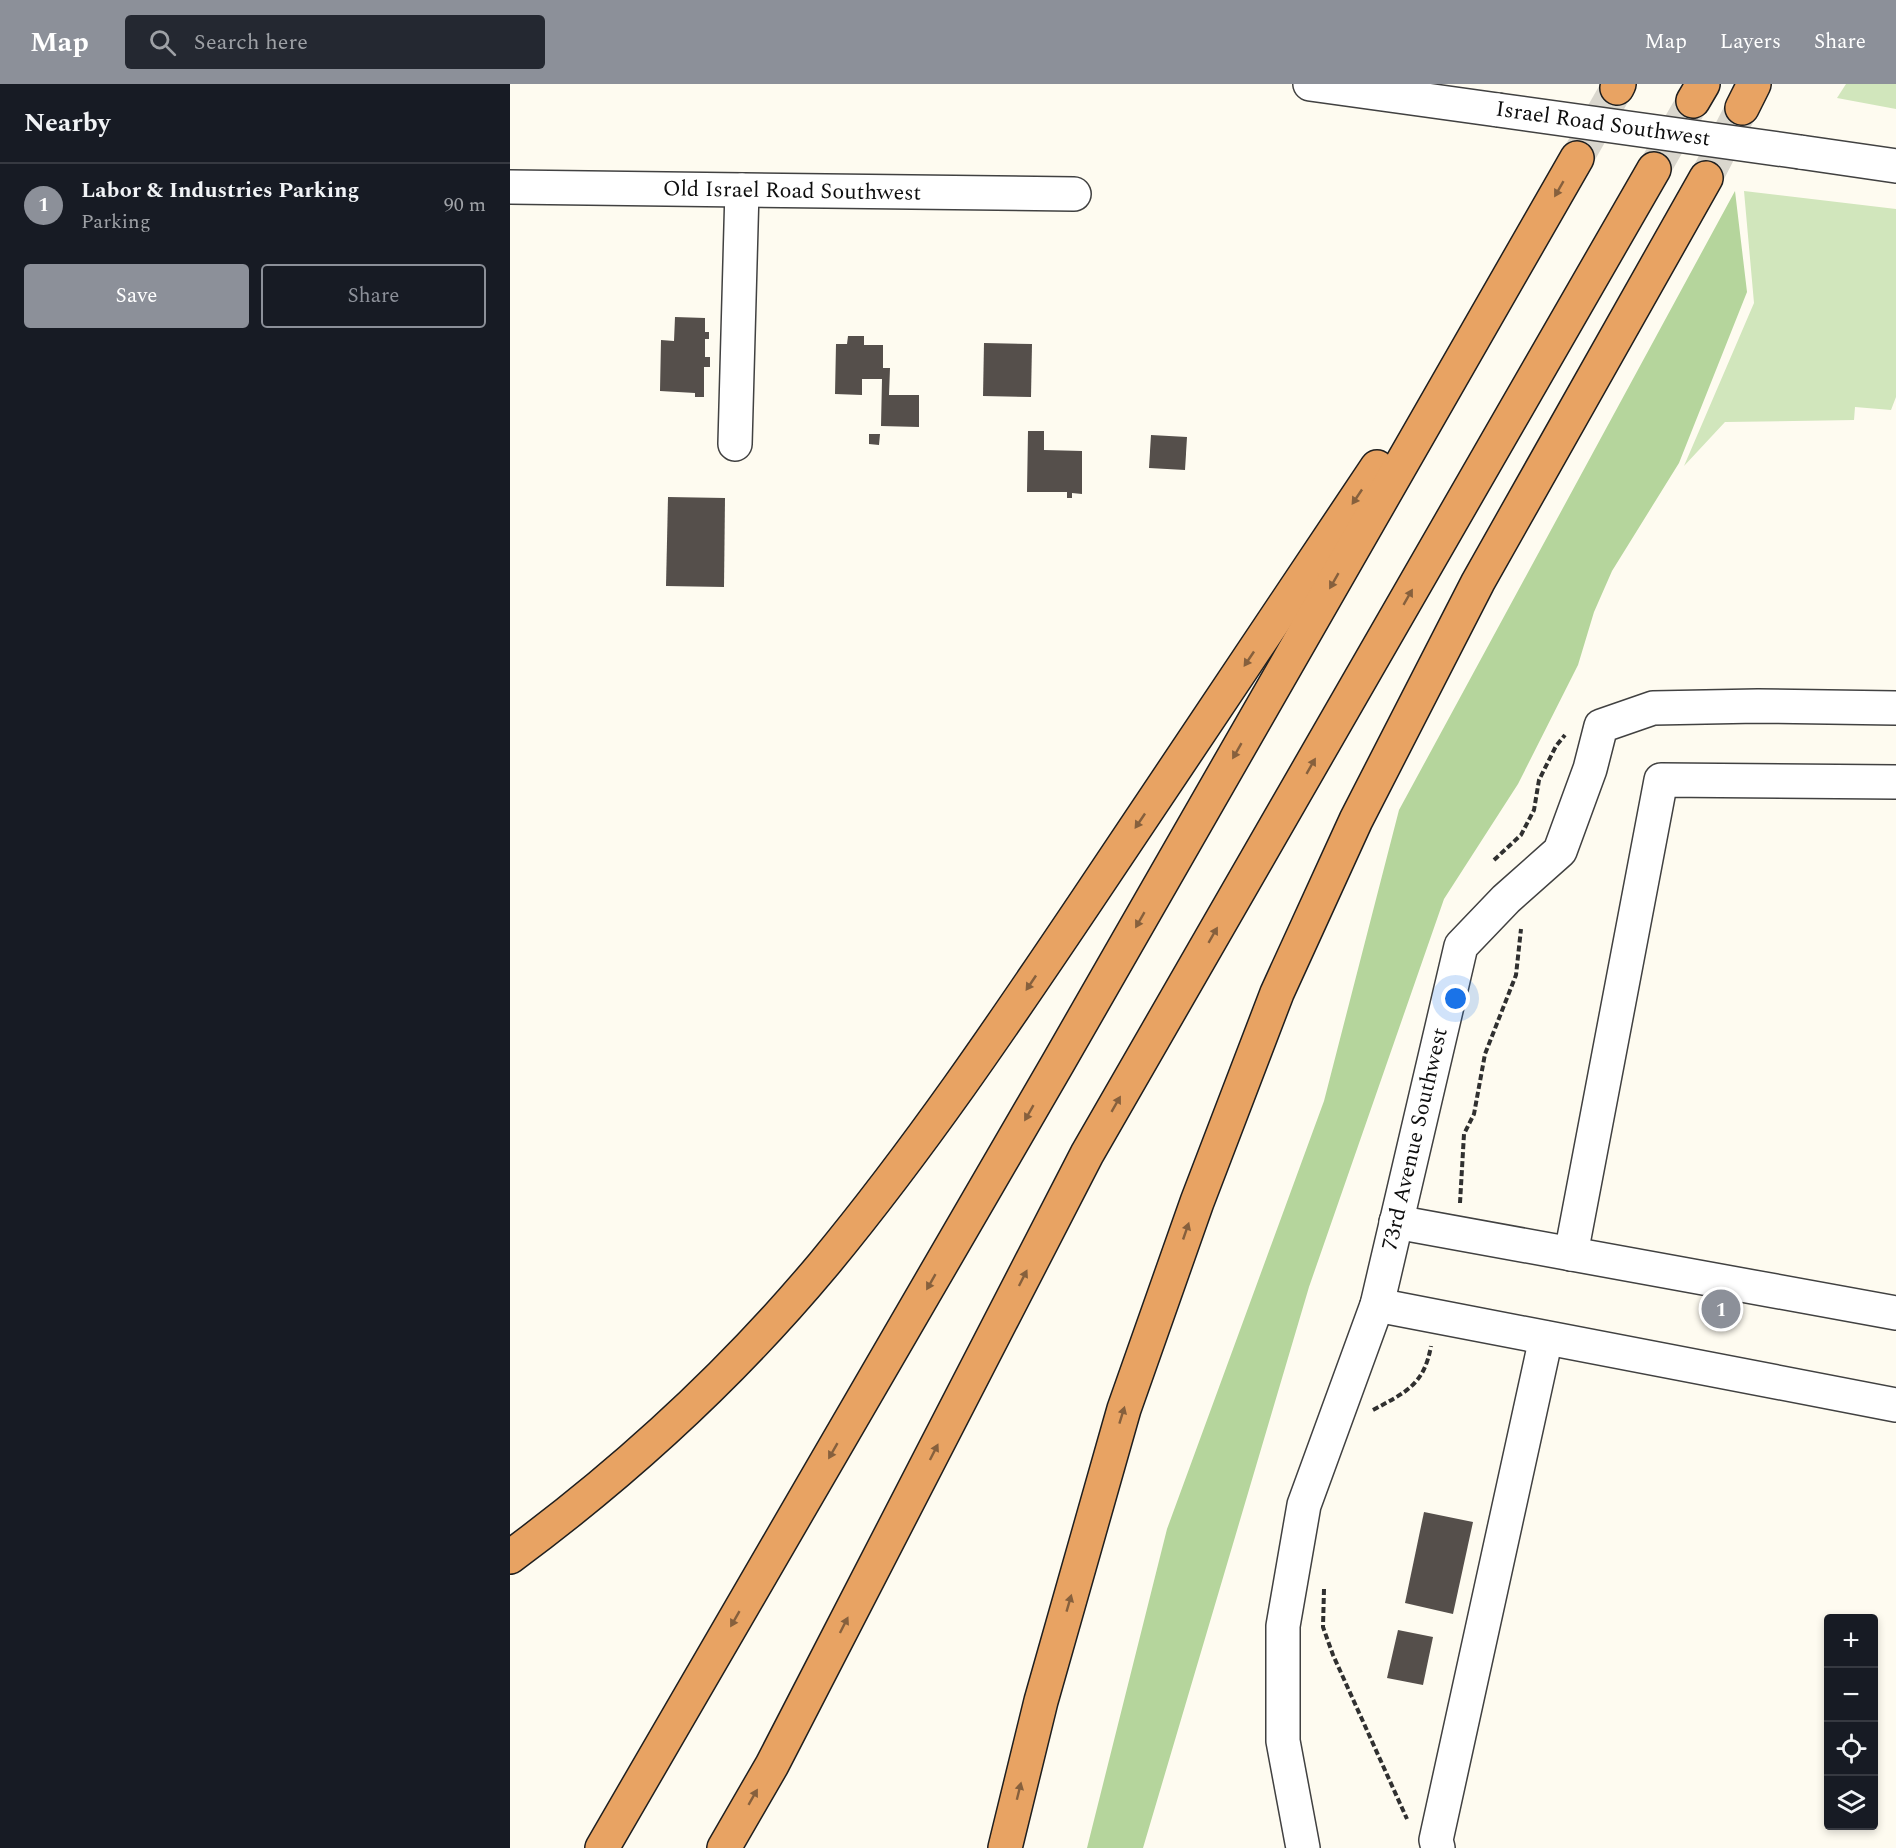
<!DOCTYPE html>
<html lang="en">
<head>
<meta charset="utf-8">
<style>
	:root { --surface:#171b24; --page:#242831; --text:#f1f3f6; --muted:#9ea1a6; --line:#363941; --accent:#8c9099 }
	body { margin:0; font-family:Spectral,serif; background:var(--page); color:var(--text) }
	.controls { position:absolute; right:18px; bottom:18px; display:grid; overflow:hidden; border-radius:6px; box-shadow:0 3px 9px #0003 }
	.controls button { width:54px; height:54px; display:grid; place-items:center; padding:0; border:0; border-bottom:2px solid var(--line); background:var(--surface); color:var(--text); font:30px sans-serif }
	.you { position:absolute; left:946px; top:915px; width:21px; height:21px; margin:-15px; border:4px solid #fff; border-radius:50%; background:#1a73e8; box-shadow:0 0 0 9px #1a73e833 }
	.badge { display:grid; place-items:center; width:39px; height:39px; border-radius:50%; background:var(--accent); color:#fff; font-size:20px; font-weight:700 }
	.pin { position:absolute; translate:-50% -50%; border:3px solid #fff; box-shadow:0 2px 6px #0006 }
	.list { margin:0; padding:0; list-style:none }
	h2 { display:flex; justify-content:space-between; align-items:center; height:78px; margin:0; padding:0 24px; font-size:26px }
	h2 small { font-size:20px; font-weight:400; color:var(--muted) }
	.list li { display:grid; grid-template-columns:39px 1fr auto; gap:18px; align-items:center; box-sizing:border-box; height:84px; padding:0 24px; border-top:2px solid var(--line) }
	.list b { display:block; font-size:22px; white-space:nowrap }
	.list p { margin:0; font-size:20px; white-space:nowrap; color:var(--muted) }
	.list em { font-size:20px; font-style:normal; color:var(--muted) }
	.actions { display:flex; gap:12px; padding:18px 24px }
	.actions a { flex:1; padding:14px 0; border:2px solid var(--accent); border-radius:6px; text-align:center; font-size:21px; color:var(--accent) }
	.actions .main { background:var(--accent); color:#fff }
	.icon { flex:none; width:33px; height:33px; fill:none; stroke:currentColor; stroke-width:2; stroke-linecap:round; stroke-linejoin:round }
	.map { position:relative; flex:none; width:1386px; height:1764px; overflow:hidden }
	header { display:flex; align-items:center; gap:36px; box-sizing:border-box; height:84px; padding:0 30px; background:var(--accent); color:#fff }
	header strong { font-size:28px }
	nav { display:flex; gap:33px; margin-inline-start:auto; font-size:21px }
	.search { width:420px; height:54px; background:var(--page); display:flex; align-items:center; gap:15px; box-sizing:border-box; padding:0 21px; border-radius:6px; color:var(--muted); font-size:22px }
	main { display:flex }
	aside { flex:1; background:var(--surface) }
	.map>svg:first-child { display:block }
	.green { fill:#d1e6bc }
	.forest { fill:#b5d59c }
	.building { fill:#554f4b }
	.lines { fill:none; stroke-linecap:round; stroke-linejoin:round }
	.highway-tunnel { stroke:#dad7ce; stroke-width:33; stroke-dasharray:33 16; stroke-linecap:butt }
	.minor-casing { stroke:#414141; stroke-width:36 }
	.highway-casing { stroke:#1f1f1f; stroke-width:36 }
	.path { stroke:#303030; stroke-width:4; stroke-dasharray:6 3; stroke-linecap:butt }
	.minor { stroke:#fff; stroke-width:33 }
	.highway { stroke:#e8a363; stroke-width:33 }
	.minor-bridge-casing { stroke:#414141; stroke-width:36; stroke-linecap:butt }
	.minor-bridge { stroke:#fff; stroke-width:33 }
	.oneway { fill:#86603d }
	.labels { text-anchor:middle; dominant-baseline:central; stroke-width:6; stroke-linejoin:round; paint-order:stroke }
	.street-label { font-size:22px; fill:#0e0e0e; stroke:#fff }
</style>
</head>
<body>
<header>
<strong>Map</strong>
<div class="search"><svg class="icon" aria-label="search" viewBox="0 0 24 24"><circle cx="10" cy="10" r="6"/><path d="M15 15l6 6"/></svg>Search here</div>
<nav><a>Map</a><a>Layers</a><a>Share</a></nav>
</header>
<main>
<aside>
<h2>Nearby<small></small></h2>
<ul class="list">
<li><span class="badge">1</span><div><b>Labor &amp; Industries Parking</b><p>Parking</p></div><em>90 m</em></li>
</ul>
<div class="actions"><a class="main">Save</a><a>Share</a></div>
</aside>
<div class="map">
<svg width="1386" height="1764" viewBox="0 0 1386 1764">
	<rect width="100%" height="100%" fill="#fefbf0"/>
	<g class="green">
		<polygon points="1336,0 1386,0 1386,25 1327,14"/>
		<polygon points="1234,107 1386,125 1386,313 1381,326 1345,323 1344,336 1215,338 1174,382 1244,219"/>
	</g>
	<polygon class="forest" points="1225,107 1237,208 1169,379 1102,487 1084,528 1068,581 1008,700 934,815 799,1203 633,1764 577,1764 657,1445 814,1017 889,726"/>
	<g class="building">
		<polygon points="165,233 195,234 195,248 199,248 199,255 195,255 195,273 200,273 200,283 194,283 194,313 185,313 185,309 150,307 151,256 164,257"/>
		<polygon points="338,252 354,252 354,261 373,261 373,284 380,284 379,311 409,311 409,343 371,342 372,295 352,295 352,311 325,310 326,260 337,260"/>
		<polygon points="474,259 522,260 521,313 473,312"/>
		<polygon points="518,347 534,347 534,366 572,367 572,410 562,409 562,414 557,414 557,408 517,408"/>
		<polygon points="359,350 370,350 369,361 359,360"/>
		<polygon points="641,351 677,353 675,386 639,384"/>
		<polygon points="158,413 215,414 214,503 156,502"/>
		<polygon points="914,1428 963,1438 943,1530 895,1519"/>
		<polygon points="888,1546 923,1553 913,1601 877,1594"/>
	</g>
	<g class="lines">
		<g class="highway-tunnel">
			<polyline points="1067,74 1107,4"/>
			<polyline points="1144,85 1183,17"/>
			<polyline points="1196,94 1232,24"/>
		</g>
		<g class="minor-casing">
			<g id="minor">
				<polyline points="800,0 988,26"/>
				<polyline points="1290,68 1386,82"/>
				<polyline points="0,103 564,110"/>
				<polyline points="225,360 232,106"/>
				<polyline points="886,1138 1386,1229"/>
				<polyline points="1061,1170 1151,696 1386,698"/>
				<polyline points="867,1221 1386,1321"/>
				<polyline points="793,1764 773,1657 773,1542 794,1421 867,1221 951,862 996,815 1050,767 1080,685 1091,642 1143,624 1248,622 1386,624"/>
				<polyline points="928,1764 926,1756 1036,1254"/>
			</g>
		</g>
		<g class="highway-casing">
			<g id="highway">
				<polyline points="1107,4 1109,0"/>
				<polyline points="1183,17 1193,0"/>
				<polyline points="1232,24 1244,0"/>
				<path d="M0,1473C115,1388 221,1291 313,1181C409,1065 493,941 577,816C674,672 770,527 867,383"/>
				<polyline points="92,1764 548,979 1067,74"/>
				<polyline points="214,1764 262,1681 577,1070 1144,85"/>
				<polyline points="495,1764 531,1617 614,1325 687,1118 767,909 846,736 968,498 1196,94"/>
			</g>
		</g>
		<g class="path">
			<polyline points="984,776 1011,751 1024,726 1029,696 1046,662 1055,651"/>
			<polyline points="950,1119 954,1050 964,1030 975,970 1006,891 1011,845"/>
			<path d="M863,1326C896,1308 914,1301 921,1262"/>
			<polyline points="814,1505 813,1543 823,1571 897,1735"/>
		</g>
		<use href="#minor" class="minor"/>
		<use href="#highway" class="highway"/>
		<g class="minor-bridge-casing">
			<polyline id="minor-bridge" points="988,26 1290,68"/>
		</g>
		<use href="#minor-bridge" class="minor-bridge"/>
	</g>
	<defs><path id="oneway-solid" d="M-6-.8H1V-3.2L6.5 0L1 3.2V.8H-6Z" transform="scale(1.5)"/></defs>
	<g class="oneway">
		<use href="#oneway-solid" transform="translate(1049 105) rotate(120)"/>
		<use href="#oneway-solid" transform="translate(847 413) rotate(124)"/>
		<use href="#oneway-solid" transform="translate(824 497) rotate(120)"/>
		<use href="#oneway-solid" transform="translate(898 513) rotate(-60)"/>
		<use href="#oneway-solid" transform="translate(739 575) rotate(124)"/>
		<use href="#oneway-solid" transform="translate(727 667) rotate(120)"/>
		<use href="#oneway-solid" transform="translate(801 682) rotate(-60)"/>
		<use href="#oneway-solid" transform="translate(630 737) rotate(124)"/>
		<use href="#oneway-solid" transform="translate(630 836) rotate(120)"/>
		<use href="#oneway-solid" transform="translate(703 851) rotate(-60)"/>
		<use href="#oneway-solid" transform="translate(521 899) rotate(124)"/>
		<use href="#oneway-solid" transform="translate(606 1020) rotate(-60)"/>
		<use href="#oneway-solid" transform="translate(519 1029) rotate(120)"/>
		<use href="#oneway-solid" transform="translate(676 1147) rotate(-71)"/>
		<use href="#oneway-solid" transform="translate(513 1194) rotate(-63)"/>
		<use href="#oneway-solid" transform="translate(421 1198) rotate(120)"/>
		<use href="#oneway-solid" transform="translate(612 1331) rotate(-73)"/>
		<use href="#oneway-solid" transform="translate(323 1367) rotate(120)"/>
		<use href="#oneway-solid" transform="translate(424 1368) rotate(-63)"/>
		<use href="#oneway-solid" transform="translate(559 1519) rotate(-74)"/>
		<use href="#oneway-solid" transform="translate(225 1535) rotate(120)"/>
		<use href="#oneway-solid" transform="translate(334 1541) rotate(-63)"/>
		<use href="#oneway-solid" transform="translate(509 1707) rotate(-76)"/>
		<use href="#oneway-solid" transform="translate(243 1713) rotate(-60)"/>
	</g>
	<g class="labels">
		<g class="street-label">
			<text transform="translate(1093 40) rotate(8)">Israel Road Southwest</text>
			<text transform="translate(282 107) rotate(1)">Old Israel Road Southwest</text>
			<text transform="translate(905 1055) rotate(-77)">73rd Avenue Southwest</text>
		</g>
	</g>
</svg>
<div class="controls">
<button>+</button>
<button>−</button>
<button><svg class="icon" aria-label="locate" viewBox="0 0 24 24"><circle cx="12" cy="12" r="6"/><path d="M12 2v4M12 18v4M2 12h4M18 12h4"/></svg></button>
<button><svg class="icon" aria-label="layers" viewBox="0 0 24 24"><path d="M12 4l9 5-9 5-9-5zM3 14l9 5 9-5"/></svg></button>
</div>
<div class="you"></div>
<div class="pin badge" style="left:1211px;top:1225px">1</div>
</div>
</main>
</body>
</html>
